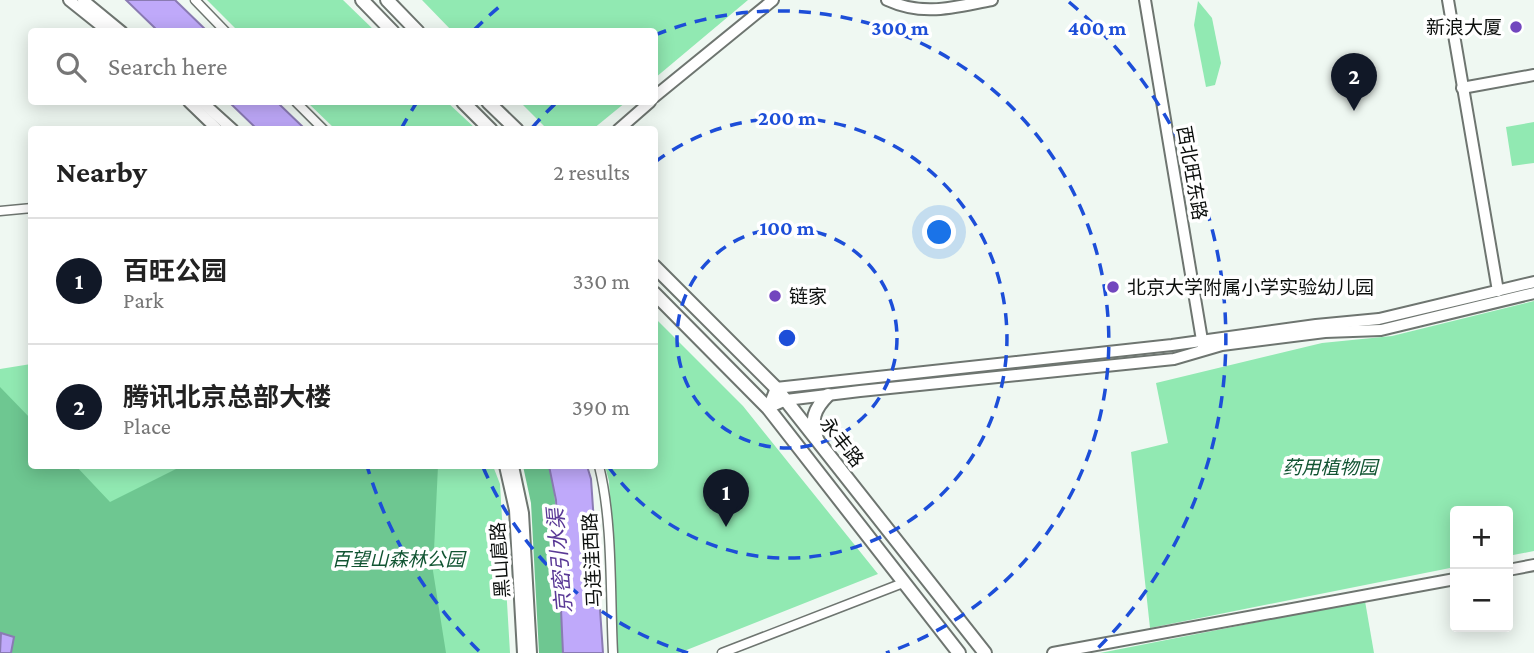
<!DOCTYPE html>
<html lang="en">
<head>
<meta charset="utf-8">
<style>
	:root { --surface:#fff; --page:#f6f6f6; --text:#222; --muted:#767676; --line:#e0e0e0; --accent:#111827 }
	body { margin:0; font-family:"Crimson Pro","Noto Sans SC",serif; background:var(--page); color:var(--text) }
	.controls { position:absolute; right:21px; bottom:21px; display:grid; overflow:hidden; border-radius:7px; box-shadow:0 4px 18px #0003 }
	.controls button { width:63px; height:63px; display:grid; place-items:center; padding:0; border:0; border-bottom:2px solid var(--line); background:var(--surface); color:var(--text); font:35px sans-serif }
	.you { position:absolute; left:940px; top:233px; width:24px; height:24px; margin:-18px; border:5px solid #fff; border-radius:50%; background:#1a73e8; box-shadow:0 0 0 10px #1a73e833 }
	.badge { display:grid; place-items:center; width:46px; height:46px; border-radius:50%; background:var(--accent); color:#fff; font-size:23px; font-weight:700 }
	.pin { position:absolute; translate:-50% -58px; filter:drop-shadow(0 2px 4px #0008) }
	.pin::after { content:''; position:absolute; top:37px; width:24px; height:21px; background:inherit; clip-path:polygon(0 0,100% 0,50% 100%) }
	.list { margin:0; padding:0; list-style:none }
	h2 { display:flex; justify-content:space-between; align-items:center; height:91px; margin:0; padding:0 28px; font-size:30px }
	h2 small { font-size:23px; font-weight:400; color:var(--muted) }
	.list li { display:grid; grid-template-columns:46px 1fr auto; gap:21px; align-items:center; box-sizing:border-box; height:126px; padding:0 28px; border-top:2px solid var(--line) }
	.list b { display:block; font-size:26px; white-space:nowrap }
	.list p { margin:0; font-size:23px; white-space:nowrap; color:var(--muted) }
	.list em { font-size:23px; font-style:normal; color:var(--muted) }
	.icon { flex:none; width:38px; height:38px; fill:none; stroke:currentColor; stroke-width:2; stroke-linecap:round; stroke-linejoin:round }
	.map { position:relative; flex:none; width:1534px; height:653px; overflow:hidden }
	.search { position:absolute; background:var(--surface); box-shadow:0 4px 18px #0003; left:28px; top:28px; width:630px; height:77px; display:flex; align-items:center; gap:18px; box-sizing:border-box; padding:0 24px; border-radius:7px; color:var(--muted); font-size:26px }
	.panel { position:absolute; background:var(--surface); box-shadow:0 4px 18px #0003; left:28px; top:126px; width:630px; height:343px; border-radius:7px }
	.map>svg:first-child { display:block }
	.green { fill:#91e9b2 }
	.forest { fill:#6ec791 }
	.water { fill:#bfa9fa; stroke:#8a7bb3; stroke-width:2 }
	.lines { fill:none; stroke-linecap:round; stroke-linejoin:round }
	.street-casing { stroke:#6e7570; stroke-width:11 }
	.secondary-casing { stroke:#6e7570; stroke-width:14 }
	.primary-casing { stroke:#6e7570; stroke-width:16 }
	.street { stroke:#fff; stroke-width:8 }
	.secondary { stroke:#fff; stroke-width:10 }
	.primary { stroke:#fff; stroke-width:12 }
	.ring { fill:none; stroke:#1d4ed8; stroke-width:3.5; stroke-dasharray:12 9 }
	.poi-dot { fill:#7246be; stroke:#fff; stroke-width:2.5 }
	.labels { text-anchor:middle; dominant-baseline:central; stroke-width:7; stroke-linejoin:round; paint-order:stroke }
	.poi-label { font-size:19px; fill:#0d100e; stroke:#fff; text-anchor:start }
	.street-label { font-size:19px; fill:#0d100e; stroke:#fff }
	.park-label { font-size:19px; font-style:italic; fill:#115432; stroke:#fff }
	.water-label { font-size:21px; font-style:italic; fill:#5a3996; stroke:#fff }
	.centre { fill:#1d4ed8; stroke:#fff; stroke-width:3.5 }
	.ring-label { font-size:21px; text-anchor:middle; font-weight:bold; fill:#1d4ed8; stroke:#fff; stroke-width:7; stroke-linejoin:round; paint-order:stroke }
</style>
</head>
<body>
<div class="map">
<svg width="1534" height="653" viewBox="0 0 1534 653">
	<rect width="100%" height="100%" fill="#eff8f2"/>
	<g class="green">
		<polygon points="207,0 343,0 375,31 238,31"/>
		<polygon points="422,0 748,0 655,78 654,32 452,31"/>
		<polygon points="1198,1 1212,18 1221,63 1215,85 1206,87 1194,25"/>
		<polygon points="307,102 447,102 476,129 335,129"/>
		<polygon points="520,102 626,102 593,129 547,129"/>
		<polygon points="1534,122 1534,163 1512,166 1506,127"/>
		<polygon points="1534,301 1534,551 1508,556 1508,511 1455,511 1455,567 1150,628 1131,452 1168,443 1156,383 1322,343 1392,336"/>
		<polygon points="655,318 743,406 878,574 679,653 618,653 609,481 605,466 654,466"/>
		<polygon points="31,364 32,466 493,466 500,484 510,653 0,653 0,369"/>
		<polygon points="1365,601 1374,653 1100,653"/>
	</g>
	<g class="forest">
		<polygon points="0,387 31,419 32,466 76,466 110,502 182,466 438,466 433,571 446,653 0,653"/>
		<polygon points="523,466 549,466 554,483 563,653 539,653 531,503"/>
	</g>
	<g class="water">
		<polygon points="126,0 175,0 207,31 158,31"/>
		<polygon points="229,102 277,102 305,129 257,129"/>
		<polygon points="549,466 587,466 591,479 603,653 563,653 556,500"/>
		<polygon points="1,633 14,637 11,653 0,653"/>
	</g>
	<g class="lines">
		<g class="street-casing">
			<g id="street">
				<polyline points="195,0 226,32"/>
				<polyline points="296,102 324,130"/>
				<polyline points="0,211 32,208"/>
				<path d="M599,466C613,522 610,594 613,653"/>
				<polyline points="722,653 903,583"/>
			</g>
		</g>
		<g class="secondary-casing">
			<g id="secondary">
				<polyline points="69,0 109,32"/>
				<polyline points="83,0 122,32"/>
				<path d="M887,0C924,17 954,7 992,0"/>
				<polyline points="1145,0 1203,346"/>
				<polyline points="1448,0 1498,291"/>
				<polyline points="1462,88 1534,75"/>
				<polyline points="654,97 773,0"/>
				<polyline points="189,102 218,130"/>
				<polyline points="202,102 233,130"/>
				<polyline points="618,130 650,102"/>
				<polyline points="768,408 776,388 1172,345 1316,325 1379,319 1534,282"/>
				<polyline points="768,408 786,400 860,391 1174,359 1222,345 1325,332 1381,330 1534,293"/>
				<polyline points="505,466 515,510 523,653"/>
				<polyline points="513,466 523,513 531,653"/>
				<polyline points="1508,570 1534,565"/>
				<polyline points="1053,653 1455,579"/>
			</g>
		</g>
		<g class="primary-casing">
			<g id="primary">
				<polyline points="362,0 393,32"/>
				<polyline points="387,0 418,32"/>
				<polyline points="463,102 491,130"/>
				<polyline points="488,102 517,130"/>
				<polyline points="654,266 776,388 985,653"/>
				<polyline points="654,293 768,408 959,653"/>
				<path d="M817,439C810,420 814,409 828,395"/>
			</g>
		</g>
		<use href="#street" class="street"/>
		<use href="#secondary" class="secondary"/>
		<use href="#primary" class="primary"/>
	</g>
	<g class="ring">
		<circle cx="787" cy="338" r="110"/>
		<path d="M655 162A220 220 0 1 1 608 466"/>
		<path d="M688 653A330 330 0 0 1 483 467M532 128A330 330 0 0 1 556 103M655 35A330 330 0 1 1 886 653"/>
		<path d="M479 651A439 439 0 0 1 367 466M401 129A439 439 0 0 1 417 102M474 30A439 439 0 0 1 505 2M1069 2A439 439 0 0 1 1095 651"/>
	</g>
	<g class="poi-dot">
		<circle cx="1516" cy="27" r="7"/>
		<circle cx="1113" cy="287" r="7"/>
		<circle cx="775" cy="296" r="7"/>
	</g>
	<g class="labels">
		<g class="poi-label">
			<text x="1502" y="27" text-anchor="end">新浪大厦</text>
			<text x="1127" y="287">北京大学附属小学实验幼儿园</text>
			<text x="789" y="296">链家</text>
		</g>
		<g class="street-label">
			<text transform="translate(1192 173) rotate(80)">西北旺东路</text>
			<text transform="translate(842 442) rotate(52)">永丰路</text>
			<text transform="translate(500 560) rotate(-94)">黑山扈路</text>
			<text transform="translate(592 560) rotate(-93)">马连洼西路</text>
		</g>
		<g class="park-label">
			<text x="1330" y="467">药用植物园</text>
			<text x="398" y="559">百望山森林公园</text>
		</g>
		<g class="water-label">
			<text transform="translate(560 561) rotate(-95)">京密引水渠</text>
		</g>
	</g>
	<circle cx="787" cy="338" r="10" class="centre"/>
	<g class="ring-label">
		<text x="1097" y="35">400 m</text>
		<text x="900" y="35">300 m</text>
		<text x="787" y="125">200 m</text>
		<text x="787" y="235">100 m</text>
	</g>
</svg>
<div class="controls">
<button>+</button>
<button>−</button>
</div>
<div class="you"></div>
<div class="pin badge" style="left:726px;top:527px">1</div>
<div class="pin badge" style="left:1354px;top:111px">2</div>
<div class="search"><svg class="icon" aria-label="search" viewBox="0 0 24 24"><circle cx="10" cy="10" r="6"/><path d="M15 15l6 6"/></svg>Search here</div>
<section class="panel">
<h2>Nearby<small>2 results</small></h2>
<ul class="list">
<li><span class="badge">1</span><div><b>百旺公园</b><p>Park</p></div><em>330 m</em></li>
<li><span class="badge">2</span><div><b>腾讯北京总部大楼</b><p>Place</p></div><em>390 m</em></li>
</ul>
</section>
</div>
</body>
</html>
